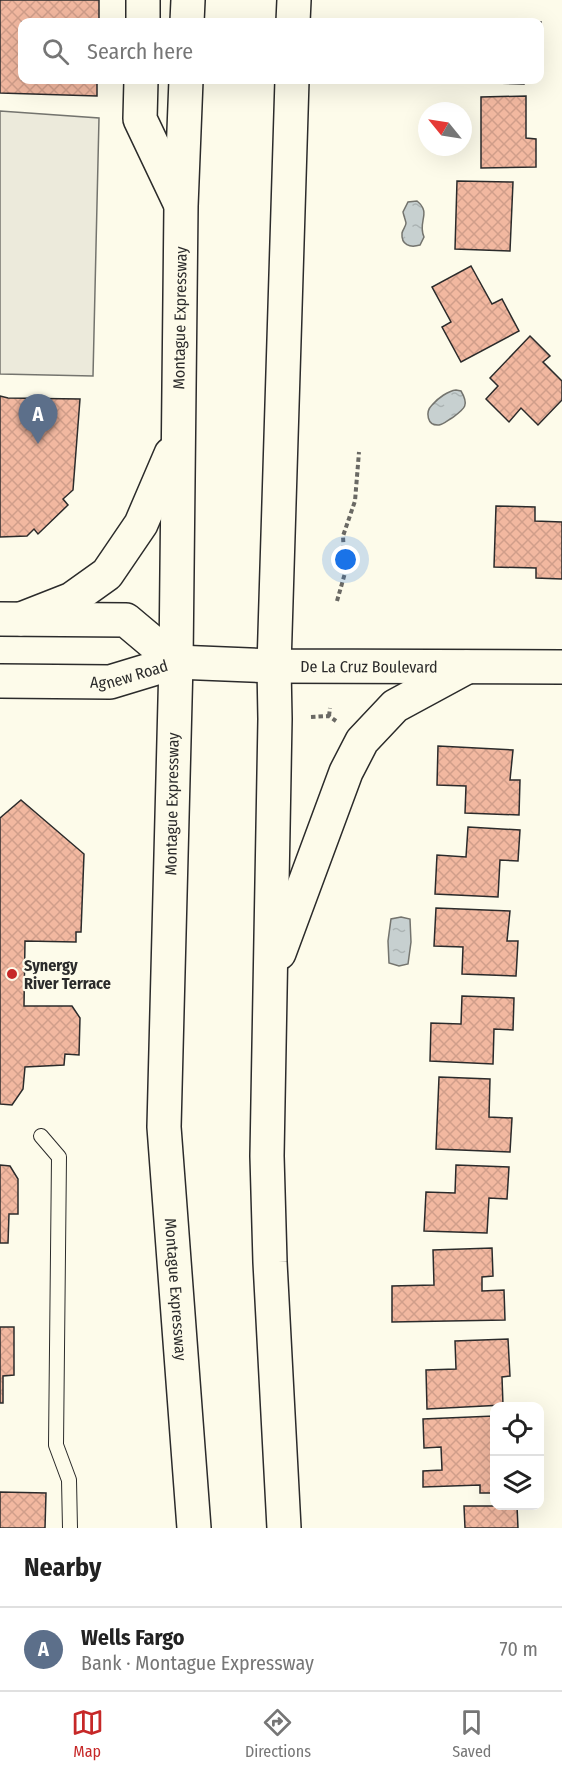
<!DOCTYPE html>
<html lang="en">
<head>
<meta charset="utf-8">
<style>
	:root { --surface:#fff; --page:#f6f6f6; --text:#222; --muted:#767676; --line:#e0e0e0; --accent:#c62828 }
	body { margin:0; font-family:"Fira Sans Condensed",sans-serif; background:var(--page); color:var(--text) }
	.controls { position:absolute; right:18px; bottom:18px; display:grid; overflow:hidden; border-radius:12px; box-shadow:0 6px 24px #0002 }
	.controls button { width:54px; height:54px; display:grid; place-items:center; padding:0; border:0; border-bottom:2px solid var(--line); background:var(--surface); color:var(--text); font:30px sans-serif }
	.compass { position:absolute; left:418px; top:102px; width:54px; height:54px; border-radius:50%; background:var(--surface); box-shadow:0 6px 24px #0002; rotate:300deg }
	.you { position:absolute; left:346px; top:560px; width:21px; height:21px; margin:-15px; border:4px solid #fff; border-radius:50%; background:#1a73e8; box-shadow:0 0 0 9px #1a73e833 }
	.badge { display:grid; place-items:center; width:39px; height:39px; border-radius:50%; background:var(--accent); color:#fff; font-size:20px; font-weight:700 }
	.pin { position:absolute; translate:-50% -50px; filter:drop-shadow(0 2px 3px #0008) }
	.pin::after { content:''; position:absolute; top:32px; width:21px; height:18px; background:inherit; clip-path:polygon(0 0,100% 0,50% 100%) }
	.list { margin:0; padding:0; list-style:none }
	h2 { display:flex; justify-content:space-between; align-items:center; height:78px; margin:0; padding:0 24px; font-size:26px }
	h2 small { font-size:20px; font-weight:400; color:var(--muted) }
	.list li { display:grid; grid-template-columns:39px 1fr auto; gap:18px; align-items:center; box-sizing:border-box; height:84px; padding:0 24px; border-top:2px solid var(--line) }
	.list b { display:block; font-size:22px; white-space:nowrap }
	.list p { margin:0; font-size:20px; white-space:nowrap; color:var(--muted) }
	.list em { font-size:20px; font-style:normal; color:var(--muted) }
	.icon { flex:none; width:33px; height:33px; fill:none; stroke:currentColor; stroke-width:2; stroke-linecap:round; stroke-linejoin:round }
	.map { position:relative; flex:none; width:562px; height:1528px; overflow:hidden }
	.search { position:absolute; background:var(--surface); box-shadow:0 6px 24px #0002; left:18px; right:18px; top:18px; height:66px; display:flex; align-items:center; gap:15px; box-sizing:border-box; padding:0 21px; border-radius:12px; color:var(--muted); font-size:22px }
	.sheet { height:162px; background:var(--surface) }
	nav { display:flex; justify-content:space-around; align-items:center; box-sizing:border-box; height:84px; border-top:2px solid var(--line); background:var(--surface); font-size:16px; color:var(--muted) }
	nav a { display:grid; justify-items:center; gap:3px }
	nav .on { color:var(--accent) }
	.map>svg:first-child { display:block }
	.parking { fill:#eceadb; stroke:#74746e; stroke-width:1.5 }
	.water { fill:url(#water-ripples); stroke:#74746e; stroke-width:1.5 }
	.building { fill:url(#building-cross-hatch); stroke:#2b2b2b; stroke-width:1.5 }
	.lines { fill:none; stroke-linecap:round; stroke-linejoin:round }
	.lane-casing { stroke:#2b2b2b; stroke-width:16 }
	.secondary-casing { stroke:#2b2b2b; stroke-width:36 }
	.highway-casing { stroke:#2b2b2b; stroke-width:36 }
	.path { stroke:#6a6964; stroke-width:4; stroke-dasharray:4.5 3; stroke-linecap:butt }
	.lane { stroke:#fdfbea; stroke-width:14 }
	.secondary { stroke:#fdfbea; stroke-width:33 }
	.highway { stroke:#fdfbea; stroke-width:33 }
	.poi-dot { fill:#c62828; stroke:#fdfbea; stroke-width:2 }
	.labels { text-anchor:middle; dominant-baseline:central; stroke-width:4.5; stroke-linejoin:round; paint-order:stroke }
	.street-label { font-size:16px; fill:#2b2b2b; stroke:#fdfbea }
	.poi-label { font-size:16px; font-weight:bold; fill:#2b2b2b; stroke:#fdfbea; text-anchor:start }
</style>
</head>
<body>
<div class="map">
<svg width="562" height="1528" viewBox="0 0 562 1528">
	<defs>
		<pattern id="water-ripples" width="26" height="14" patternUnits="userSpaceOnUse" patternTransform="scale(1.5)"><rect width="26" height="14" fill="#c7d0d0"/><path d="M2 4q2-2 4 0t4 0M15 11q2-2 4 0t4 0" fill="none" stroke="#abb3b3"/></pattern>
		<pattern id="building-cross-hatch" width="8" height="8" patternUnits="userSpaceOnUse" patternTransform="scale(1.5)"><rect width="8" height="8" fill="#f2b8a0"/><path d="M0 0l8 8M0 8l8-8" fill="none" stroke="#d09e8a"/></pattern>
	</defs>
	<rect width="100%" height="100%" fill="#fdfbea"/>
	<polygon class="parking" points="0,111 99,118 93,376 0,374"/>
	<g class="water">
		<path d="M417,201C432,213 417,222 424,237L420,245C410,248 401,245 402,233C403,229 406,226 406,223C406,222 403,213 403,212L408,202Z"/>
		<path d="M456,390L461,391C470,406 464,409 452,418C448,420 444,424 439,425C427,426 425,412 432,405C438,398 448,391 456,390Z"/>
		<polygon points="401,917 410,919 411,942 408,964 399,966 389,963 388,941 391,919"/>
	</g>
	<g class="building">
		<polygon points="0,0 99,0 99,22 22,22 22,80 97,80 97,96 0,93"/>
		<polygon points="480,20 541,22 540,50 540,22 480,22"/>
		<polygon points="461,80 524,80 524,84 461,82"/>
		<polygon points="526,96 526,138 536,139 536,167 481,168 481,97"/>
		<polygon points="457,181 513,182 510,251 455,249"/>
		<polygon points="471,266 492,304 502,299 519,331 461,362 442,327 451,322 432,287"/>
		<polygon points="530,336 550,356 543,362 562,381 562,400 538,425 521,408 509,422 486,399 498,386 490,378"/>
		<polygon points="0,396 8,398 80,399 73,490 63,499 68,505 38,534 34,529 27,536 0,537"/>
		<polygon points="496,506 535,507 535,521 562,522 562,579 536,578 536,568 494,567"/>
		<polygon points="438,746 513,750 510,780 520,780 519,815 465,813 466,786 437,785"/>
		<polygon points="21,800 84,854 81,932 76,932 76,942 25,941 24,1006 72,1006 80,1018 79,1055 65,1054 64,1065 25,1067 23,1089 12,1105 0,1104 0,818"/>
		<polygon points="468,827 520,830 518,861 500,860 498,897 435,894 437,855 466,857"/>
		<polygon points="436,908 510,911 507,941 518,941 516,976 462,974 463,947 434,946"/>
		<polygon points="462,996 514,998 513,1030 494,1029 493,1064 430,1061 431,1023 461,1024"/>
		<polygon points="439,1077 490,1079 489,1117 512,1118 510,1152 436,1149"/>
		<polygon points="0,1165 10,1166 18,1179 18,1214 9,1214 8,1243 0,1243"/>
		<polygon points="456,1165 509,1167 507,1199 489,1198 487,1233 424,1231 426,1192 455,1193"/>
		<polygon points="492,1248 493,1276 482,1277 482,1291 504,1290 505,1320 392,1322 392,1286 434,1285 433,1250"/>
		<polygon points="0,1327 14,1327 14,1375 3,1376 3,1403 0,1403"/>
		<polygon points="508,1339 510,1376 502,1377 503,1405 427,1409 426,1370 456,1369 455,1341"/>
		<polygon points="494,1416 494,1493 480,1493 480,1485 423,1487 423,1471 442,1470 441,1447 424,1448 423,1419"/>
		<polygon points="0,1492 46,1493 45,1528 0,1528"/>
		<polygon points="464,1506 517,1506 518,1528 465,1528"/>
	</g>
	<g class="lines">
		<g class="lane-casing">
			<polyline id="lane" points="41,1136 59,1157 56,1445 69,1480 70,1528"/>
		</g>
		<g class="secondary-casing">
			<g id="secondary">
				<polyline points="0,619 126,620 176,662"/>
				<path id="s1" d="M0,681L110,682L176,662L274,666L562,667"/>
			</g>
		</g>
		<g class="highway-casing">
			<g id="highway">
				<polyline points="143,22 143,0"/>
				<polyline points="187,22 188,0"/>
				<polyline points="293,22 294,0"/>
				<polyline points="141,80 140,119 179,201"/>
				<path id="s2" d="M186,80L181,206L176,662L164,1127L194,1528"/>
				<polyline points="21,619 72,599 107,574 141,524 171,454"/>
				<polyline points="279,953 346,772 362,741 395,706 467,667"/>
				<polyline points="284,1528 270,1262 267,1156 275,719 274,666 292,80"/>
			</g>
		</g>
		<g class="path">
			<polyline points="337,601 345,573 343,536 355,501 359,452"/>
			<polyline points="329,716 330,708"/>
			<polyline points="311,717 329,716 336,721"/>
		</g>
		<use href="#lane" class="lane"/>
		<use href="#secondary" class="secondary"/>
		<use href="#highway" class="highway"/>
	</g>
	<circle class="poi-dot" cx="12" cy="974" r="6"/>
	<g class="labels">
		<g class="street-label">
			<text transform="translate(180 318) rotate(-89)">Montague Expressway</text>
			<text stroke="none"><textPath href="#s1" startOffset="372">De La Cruz Boulevard</textPath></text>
			<text stroke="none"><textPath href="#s1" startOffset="130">Agnew Road</textPath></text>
			<text transform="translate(172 804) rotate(-89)">Montague Expressway</text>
			<text stroke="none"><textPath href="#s2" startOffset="1210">Montague Expressway</textPath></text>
		</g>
		<g class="poi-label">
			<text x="24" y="965">Synergy<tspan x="24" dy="18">River Terrace</tspan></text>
		</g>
	</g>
</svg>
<div class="controls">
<button><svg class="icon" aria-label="locate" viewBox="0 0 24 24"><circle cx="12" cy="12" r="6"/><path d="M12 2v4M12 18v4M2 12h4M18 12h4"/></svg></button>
<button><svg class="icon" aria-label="layers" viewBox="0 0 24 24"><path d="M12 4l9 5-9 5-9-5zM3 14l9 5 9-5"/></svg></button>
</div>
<svg class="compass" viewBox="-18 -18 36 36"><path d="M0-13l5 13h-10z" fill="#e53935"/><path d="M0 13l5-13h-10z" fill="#767676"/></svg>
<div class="you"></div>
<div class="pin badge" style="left:38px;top:444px;background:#5c6f8a">A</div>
<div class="search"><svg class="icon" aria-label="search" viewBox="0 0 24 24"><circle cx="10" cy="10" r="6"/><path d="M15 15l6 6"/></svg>Search here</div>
</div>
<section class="sheet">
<h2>Nearby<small></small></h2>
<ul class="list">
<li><span class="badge" style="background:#5c6f8a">A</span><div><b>Wells Fargo</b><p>Bank · Montague Expressway</p></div><em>70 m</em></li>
</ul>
</section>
<nav>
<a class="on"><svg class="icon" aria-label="map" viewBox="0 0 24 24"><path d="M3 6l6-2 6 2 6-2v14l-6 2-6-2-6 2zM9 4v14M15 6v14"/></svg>Map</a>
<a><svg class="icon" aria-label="directions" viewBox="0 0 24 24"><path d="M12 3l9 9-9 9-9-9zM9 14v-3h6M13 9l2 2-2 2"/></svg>Directions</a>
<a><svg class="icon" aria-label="saved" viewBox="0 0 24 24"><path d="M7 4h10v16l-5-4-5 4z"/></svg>Saved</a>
</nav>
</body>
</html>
